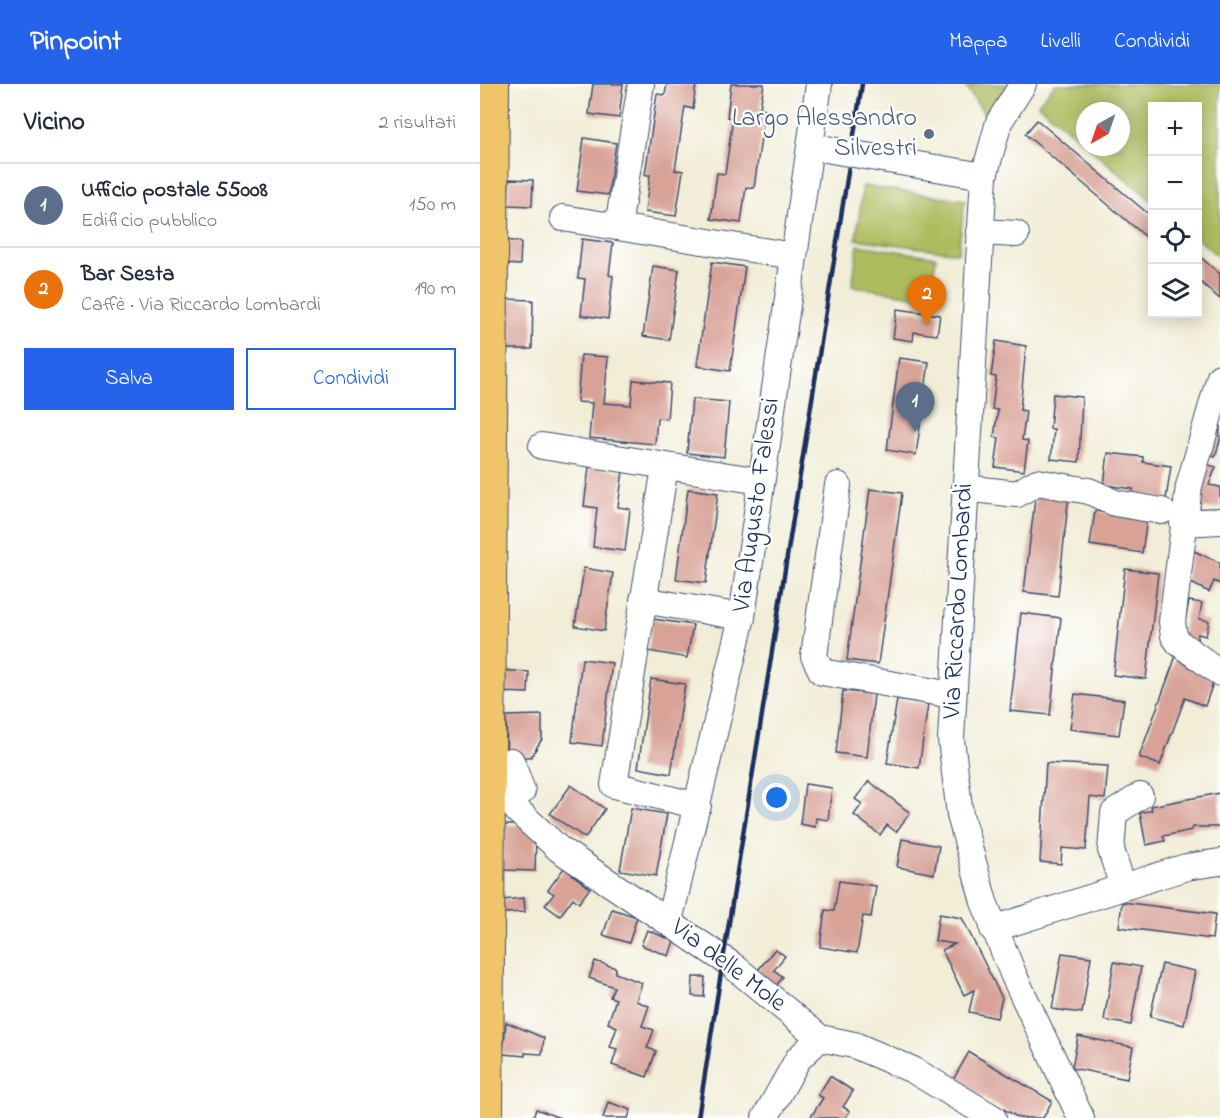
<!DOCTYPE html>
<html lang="it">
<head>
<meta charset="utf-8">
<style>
	:root { --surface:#fff; --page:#f2f2f3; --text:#1f2937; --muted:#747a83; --line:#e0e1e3; --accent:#2563eb }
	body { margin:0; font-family:"Indie Flower",sans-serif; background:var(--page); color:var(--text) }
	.controls { position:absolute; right:18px; top:18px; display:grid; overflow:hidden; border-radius:0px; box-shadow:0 3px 15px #0003 }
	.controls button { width:54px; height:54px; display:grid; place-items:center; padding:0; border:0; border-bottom:2px solid var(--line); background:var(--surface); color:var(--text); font:30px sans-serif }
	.compass { position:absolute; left:596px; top:18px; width:54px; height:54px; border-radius:50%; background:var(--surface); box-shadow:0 3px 15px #0003; rotate:220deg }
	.you { position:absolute; left:297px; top:714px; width:21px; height:21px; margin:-15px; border:4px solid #fff; border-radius:50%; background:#1a73e8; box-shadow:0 0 0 9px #1a73e833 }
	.badge { display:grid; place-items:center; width:39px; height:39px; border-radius:50%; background:var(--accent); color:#fff; font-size:20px; font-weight:700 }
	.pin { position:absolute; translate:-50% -50px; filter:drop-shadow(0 2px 3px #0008) }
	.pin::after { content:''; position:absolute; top:32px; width:21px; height:18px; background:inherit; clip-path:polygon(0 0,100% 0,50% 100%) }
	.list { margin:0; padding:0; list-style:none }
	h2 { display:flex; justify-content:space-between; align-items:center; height:78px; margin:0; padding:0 24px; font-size:26px }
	h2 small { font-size:20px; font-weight:400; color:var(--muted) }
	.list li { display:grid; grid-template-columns:39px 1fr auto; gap:18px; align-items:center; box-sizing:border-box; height:84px; padding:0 24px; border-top:2px solid var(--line) }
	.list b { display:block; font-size:22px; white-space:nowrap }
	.list p { margin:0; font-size:20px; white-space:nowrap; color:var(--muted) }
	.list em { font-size:20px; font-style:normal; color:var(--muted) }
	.actions { display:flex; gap:12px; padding:18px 24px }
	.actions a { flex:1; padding:14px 0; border:2px solid var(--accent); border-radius:0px; text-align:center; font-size:21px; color:var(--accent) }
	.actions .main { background:var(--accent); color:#fff }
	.icon { flex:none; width:33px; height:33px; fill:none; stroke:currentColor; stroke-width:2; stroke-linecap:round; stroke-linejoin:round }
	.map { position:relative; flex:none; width:740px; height:1034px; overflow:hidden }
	header { display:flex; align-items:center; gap:36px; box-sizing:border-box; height:84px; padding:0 30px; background:var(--accent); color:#fff }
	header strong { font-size:28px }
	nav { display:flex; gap:33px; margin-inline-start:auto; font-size:21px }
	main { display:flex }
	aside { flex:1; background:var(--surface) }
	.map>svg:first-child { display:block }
	.green { fill:#aebc5e; stroke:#64765e; stroke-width:1.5 }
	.building { fill:#d8a297 }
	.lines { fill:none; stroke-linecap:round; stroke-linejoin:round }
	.minor-casing { stroke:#3b4c70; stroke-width:28 }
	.major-casing { stroke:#3b4c70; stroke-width:34 }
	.minor { stroke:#fff; stroke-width:26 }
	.major { stroke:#f0c469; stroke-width:32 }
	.rail { stroke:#1b2f5e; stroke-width:4.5 }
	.minor-bridge-casing { stroke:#3b4c70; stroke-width:28; stroke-linecap:butt }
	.minor-bridge { stroke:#fff; stroke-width:26 }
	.service-dot { fill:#5c6f8a; stroke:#fff; stroke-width:2 }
	.labels { text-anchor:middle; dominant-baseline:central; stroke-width:4.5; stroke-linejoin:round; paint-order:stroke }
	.service-label { font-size:26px; fill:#4e5e75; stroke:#fff; text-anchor:end }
	.street-label { font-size:26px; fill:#1b2f5e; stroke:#fff }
</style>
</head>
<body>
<header>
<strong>Pinpoint</strong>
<nav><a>Mappa</a><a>Livelli</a><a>Condividi</a></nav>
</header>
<main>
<aside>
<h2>Vicino<small>2 risultati</small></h2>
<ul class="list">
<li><span class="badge" style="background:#5c6f8a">1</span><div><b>Ufficio postale 55008</b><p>Edificio pubblico</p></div><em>150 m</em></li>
<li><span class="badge" style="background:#e8710a">2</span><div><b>Bar Sesta</b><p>Caffè · Via Riccardo Lombardi</p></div><em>190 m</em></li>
</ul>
<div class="actions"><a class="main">Salva</a><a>Condividi</a></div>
</aside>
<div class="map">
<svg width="740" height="1034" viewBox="0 0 740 1034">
	<rect width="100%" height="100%" fill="#fff"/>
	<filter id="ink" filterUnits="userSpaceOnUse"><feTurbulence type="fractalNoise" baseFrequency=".0167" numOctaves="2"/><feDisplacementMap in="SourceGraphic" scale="12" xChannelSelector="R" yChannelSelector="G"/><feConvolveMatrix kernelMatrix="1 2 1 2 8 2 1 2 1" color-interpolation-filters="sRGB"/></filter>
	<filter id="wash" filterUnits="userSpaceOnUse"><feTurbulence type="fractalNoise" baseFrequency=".008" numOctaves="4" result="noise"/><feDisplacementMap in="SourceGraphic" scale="24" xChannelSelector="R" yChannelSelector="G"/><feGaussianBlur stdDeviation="1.35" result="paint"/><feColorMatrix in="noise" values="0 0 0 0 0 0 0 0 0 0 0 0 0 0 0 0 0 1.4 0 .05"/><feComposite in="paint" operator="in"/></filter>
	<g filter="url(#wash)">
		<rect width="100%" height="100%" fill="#f1edd7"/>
		<g class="green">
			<polygon points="484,0 529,0 507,34"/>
			<polygon points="575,0 740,0 740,174 718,155 718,22 672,22 672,117 608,63 641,63 641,27 605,27 605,60 558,20"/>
			<polygon points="383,102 485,116 478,169 376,155"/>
			<polygon points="378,161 456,173 450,215 372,202"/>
		</g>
		<g id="blocks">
			<g class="building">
				<polygon points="113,0 143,0 139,34 109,30"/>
				<polygon points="187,0 216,0 213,25 205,23 195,86 203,87 196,132 165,128 170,91 165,91 177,10 185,11"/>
				<polygon points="251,0 284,0 280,24 285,25 274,104 266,103 261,139 231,135 237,89 245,90 253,34 247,33"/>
				<polygon points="557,36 672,133 672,158 545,50"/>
				<polygon points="104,54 136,59 128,111 97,107"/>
				<polygon points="29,95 53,96 52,122 28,121"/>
				<polygon points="102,155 133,159 129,191 133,192 128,235 101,231 105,195 98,194"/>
				<polygon points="25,156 41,158 40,181 24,180"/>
				<polygon points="718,171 740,190 740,215 718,196"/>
				<polygon points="232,178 265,183 250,287 217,282"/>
				<polygon points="173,182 199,186 189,256 163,252"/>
				<polygon points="25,215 53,216 52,265 24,265"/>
				<polygon points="417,225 460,231 457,251 434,248 433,257 413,254"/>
				<polygon points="516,257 546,262 540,326 546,327 542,356 548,357 544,387 515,383 519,354 514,353 518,326 512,325 516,293 511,292"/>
				<polygon points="101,271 128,273 124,319 151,321 153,296 190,299 187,335 177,334 175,360 109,354 112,319 97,318"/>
				<polygon points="419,274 449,278 436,371 407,366"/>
				<polygon points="573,310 602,313 599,378 571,375 574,345 570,345"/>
				<polygon points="740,312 740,357 735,373 721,369"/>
				<polygon points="212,315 249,318 244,373 207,369"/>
				<polygon points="628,369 663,373 663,378 691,382 686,415 653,410 653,405 624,401"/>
				<polygon points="722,379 736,383 729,401 740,403 740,424 710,425"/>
				<polygon points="109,383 143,387 138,423 150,425 145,467 113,463 117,424 104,422"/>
				<polygon points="208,405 238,409 226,499 196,495"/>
				<polygon points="390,405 422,409 398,580 367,576"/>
				<polygon points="556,406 589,410 578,512 544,508"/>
				<polygon points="615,427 667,435 662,469 610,461"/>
				<polygon points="712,466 740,479 740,500 734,497 729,508 705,496"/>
				<polygon points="104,484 133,489 124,547 95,542"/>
				<polygon points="645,485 678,489 666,595 633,591"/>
				<polygon points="709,517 722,519 719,535 729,537 726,552 718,550 716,560 701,557"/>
				<polygon points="541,529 581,534 570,631 530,627"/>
				<polygon points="173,535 213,541 207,574 168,567"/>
				<polygon points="696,572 734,596 725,622 705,614 680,681 659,673"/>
				<polygon points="102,575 132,579 122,662 92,658"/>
				<polygon points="19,586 49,588 48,609 18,608"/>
				<polygon points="171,595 205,600 191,690 158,684"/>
				<polygon points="363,607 394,610 387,673 356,669"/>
				<polygon points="595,610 644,616 639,651 590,645"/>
				<polygon points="417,615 448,620 439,684 407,679"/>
				<polygon points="62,631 62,655 51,673 27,673 26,632"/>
				<polygon points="566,679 628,682 625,715 610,713 606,766 582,764 581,780 560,778"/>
				<polygon points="389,697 430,729 416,748 407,741 400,751 374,731 382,720 375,715"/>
				<polygon points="325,700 352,704 348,736 336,734 335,743 320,740"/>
				<polygon points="91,701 125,725 105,754 70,730"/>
				<polygon points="740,709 740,743 713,743 712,746 683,752 685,757 666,761 660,729 672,726 671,722"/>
				<polygon points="151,724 187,730 176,792 140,786"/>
				<polygon points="23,741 42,741 56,755 55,787 22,786"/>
				<polygon points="422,755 459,762 454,790 417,783"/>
				<polygon points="84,784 110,804 99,819 93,814 80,832 65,821 74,810 68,806"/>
				<polygon points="359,797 396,802 391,833 383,832 377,869 340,863 345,826 354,827"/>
				<polygon points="44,814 45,828 23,829 22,816"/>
				<polygon points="642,818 735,830 732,855 639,843"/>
				<polygon points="132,825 157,833 149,859 123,851"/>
				<polygon points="459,830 482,834 522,914 517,934 489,928 494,906 484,911 462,866 475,860 455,857"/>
				<polygon points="167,846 194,857 189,872 161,861"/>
				<polygon points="295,865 305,872 294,886 303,893 293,906 274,891"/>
				<polygon points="582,869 611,873 602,929 572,925"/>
				<polygon points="115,877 136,884 135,889 162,899 156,917 169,922 162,942 174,946 167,964 176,967 167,993 132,981 137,965 130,963 137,943 128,939 136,915 130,913 134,903 109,894"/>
				<polygon points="634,878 661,883 651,941 624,936"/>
				<polygon points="682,880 715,887 704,941 670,933"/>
				<polygon points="213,893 225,893 224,913 212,912"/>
				<polygon points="26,938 64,954 62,970 45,969 45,972 23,970"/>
				<polygon points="598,952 653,963 647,995 592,984"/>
				<polygon points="489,968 572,1017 563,1034 539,1034 473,996"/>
				<polygon points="350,992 373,1007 363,1023 370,1027 365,1034 330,1034 343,1014 338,1011"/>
				<polygon points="128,1018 151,1026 148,1034 123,1034"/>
				<polygon points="56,1025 80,1034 53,1034"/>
			</g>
		</g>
	</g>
	<g filter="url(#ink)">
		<use href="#blocks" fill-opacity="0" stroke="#3b4c70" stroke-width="1.5"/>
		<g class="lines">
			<g class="minor-casing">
				<g id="minor">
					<polyline points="543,0 519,38 504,92 471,655 480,731 504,818 534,892 601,1034"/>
					<polyline points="408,76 504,92"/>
					<polyline points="83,134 313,172"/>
					<polyline points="138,143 161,0"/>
					<polyline points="500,148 536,150"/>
					<polyline points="740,293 709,402 692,538 694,552 699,559 740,589"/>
					<polyline points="62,362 280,397"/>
					<polyline points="185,383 134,701 218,722"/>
					<polyline points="358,401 334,572 342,588 472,611"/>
					<polyline points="485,404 537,410 557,398 609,407 635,419 682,427"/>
					<polyline points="703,439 740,437"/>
					<polyline points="163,516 262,533"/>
					<polyline points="9,690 38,727 79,765 252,881 340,954 374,961 433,986 513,1034"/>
					<polyline points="29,716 42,707 31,677"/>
					<polyline points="643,803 631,766 634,729 660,712"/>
					<polyline points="189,837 262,533 339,0"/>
					<polyline points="513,845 706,783 740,778"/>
					<polyline points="285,1034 318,975 340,954"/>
				</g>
			</g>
			<g class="major-casing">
				<polyline id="major" points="7,1034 13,0"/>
			</g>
			<use href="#minor" class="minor"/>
			<use href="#major" class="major"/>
			<polyline class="rail" points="218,1034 382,0"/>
			<g class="minor-bridge-casing">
				<polyline id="minor-bridge" points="346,65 408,76"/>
			</g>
			<use href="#minor-bridge" class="minor-bridge"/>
		</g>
	</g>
	<circle class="service-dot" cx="449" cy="50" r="6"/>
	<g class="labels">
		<g class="service-label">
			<text x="437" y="35">Largo Alessandro<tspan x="437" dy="30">Silvestri</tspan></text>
		</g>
		<g class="street-label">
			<text transform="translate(277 421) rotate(-82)">Via Augusto Falessi</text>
			<text transform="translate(479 517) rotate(-87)">Via Riccardo Lombardi</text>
			<text transform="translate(248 882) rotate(37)">Via delle Mole</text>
		</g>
	</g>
</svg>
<div class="controls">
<button>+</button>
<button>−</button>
<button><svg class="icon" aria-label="locate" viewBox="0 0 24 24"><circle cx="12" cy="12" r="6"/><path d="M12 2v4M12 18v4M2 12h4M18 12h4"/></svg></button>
<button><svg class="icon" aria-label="layers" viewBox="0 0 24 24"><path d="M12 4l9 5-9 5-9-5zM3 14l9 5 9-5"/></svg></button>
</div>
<svg class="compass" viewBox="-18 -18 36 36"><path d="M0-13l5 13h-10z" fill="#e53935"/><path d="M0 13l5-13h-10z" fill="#747a83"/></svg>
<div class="you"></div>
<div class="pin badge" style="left:435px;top:348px;background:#5c6f8a">1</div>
<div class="pin badge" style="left:447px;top:241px;background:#e8710a">2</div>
</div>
</main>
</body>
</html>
